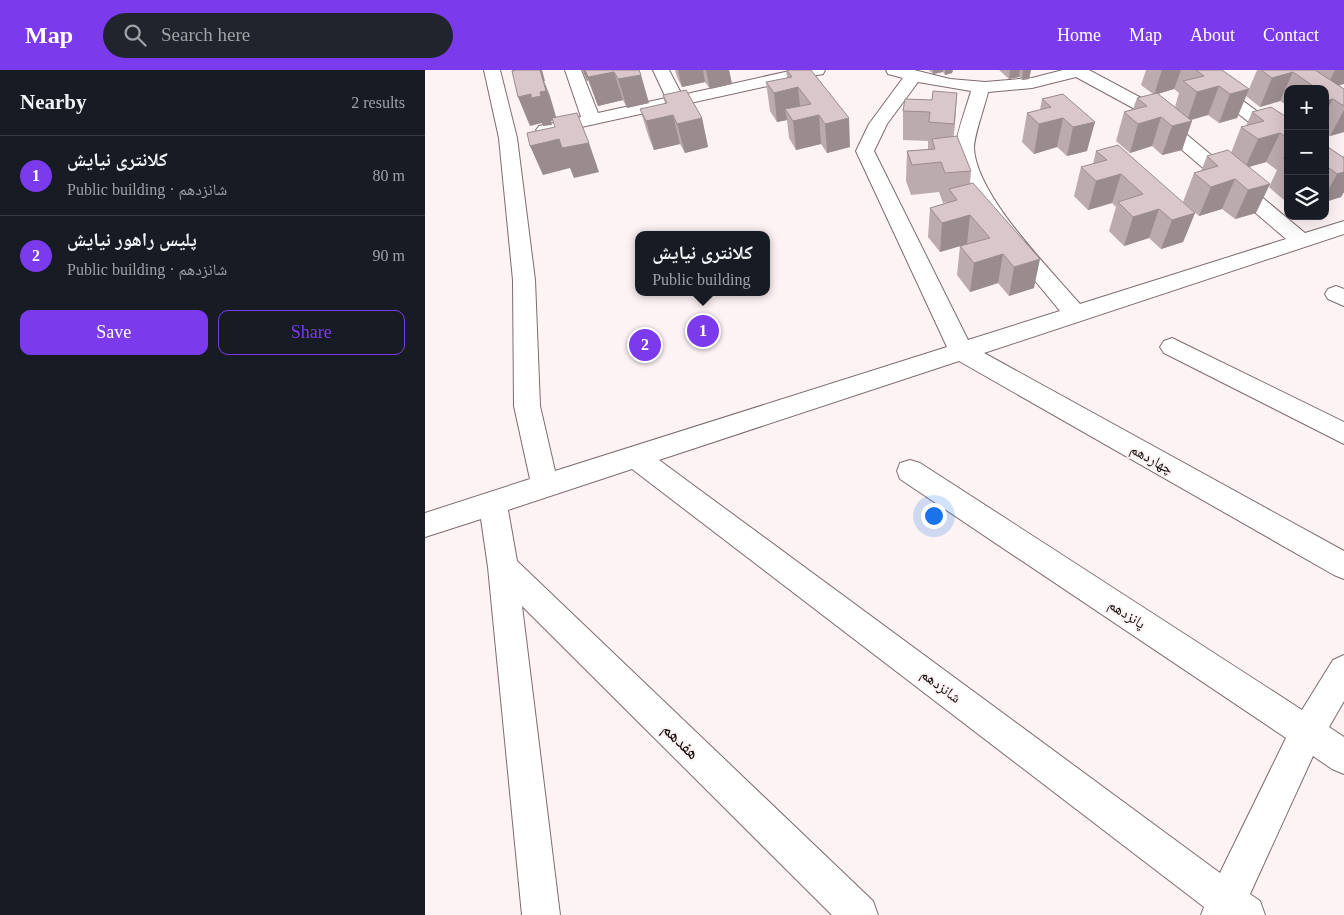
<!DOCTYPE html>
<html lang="en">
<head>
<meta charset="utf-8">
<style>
	:root { --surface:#171b24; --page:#20242c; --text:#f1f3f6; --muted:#9ea1a6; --line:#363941; --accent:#7c3aed }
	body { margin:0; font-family:"Times New Roman","Noto Naskh Arabic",serif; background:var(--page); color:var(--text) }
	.controls { position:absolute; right:15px; top:15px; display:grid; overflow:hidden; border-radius:10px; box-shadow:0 5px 20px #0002 }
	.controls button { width:45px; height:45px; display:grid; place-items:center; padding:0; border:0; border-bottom:1px solid var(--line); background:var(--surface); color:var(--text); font:25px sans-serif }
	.you { position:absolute; left:508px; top:445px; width:18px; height:18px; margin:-12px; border:4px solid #fff; border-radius:50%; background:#1a73e8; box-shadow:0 0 0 8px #1a73e833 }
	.badge { display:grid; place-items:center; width:32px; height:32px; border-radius:50%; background:var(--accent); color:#fff; font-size:16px; font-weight:700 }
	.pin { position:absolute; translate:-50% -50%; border:2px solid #fff; box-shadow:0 1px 5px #0006 }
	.popup { position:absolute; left:210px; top:161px; width:135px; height:65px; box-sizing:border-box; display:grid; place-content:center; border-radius:10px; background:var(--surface); filter:drop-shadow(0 1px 4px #0005); font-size:16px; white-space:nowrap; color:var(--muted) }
	.popup b { font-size:19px; color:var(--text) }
	.popup::after { content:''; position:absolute; left:50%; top:100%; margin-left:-10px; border:10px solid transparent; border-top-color:var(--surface) }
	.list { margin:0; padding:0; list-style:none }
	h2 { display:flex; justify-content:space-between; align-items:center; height:65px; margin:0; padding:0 20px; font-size:21px }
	h2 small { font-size:16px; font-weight:400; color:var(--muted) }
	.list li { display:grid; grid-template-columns:32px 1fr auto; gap:15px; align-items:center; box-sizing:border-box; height:80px; padding:0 20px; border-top:1px solid var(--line) }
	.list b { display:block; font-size:19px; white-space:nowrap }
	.list p { margin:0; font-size:16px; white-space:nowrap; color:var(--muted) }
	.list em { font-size:16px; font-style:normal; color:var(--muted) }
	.actions { display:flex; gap:10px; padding:15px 20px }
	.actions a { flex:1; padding:11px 0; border:1px solid var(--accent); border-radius:10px; text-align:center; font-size:18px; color:var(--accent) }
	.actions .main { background:var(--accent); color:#fff }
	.icon { flex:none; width:28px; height:28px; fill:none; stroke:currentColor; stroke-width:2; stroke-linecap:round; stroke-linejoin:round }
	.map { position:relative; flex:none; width:919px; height:845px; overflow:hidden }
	header { display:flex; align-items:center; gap:30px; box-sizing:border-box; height:70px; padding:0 25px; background:var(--accent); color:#fff }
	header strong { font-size:24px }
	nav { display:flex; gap:28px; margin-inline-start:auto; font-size:18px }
	.search { width:350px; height:45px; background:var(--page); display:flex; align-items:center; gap:12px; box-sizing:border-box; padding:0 18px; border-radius:28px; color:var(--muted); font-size:19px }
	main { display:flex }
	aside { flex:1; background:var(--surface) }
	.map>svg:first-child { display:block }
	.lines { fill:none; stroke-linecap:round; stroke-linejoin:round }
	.minor-casing { stroke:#7d6c6f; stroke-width:2 }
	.minor { fill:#fff; fill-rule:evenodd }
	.wall { fill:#bbabaf; fill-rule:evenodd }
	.shaded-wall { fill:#998b8e }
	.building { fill:#dac7cb; stroke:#998b8e }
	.labels { text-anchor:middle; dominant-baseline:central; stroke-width:4; stroke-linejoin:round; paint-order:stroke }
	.street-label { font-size:15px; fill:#110b0c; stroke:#fdf2f4 }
	.near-street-label { font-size:18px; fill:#110b0c; stroke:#fdf2f4 }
</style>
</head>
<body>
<header>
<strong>Map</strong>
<div class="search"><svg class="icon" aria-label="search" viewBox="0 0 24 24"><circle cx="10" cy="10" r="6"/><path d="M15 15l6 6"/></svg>Search here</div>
<nav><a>Home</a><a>Map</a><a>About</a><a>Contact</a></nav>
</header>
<main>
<aside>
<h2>Nearby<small>2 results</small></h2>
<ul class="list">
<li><span class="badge">1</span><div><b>کلانتری نیایش</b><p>Public building · شانزدهم</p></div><em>80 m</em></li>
<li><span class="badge">2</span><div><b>پلیس راهور نیایش</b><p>Public building · شانزدهم</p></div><em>90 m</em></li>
</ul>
<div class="actions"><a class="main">Save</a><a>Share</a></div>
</aside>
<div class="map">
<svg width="919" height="845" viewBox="0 0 919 845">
	<rect width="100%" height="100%" fill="#fdf2f4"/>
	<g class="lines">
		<g class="minor-casing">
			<g id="minor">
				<path d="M59,0H75L92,68L110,210L115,336L130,401L522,277L431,81L444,54L478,8L463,4L461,0H489L525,9L560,12L607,8L638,0H664L720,30L880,163L919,151V164L559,283L919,481V509L909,505L534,291L234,390L795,803L861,668L475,409L472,401L475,393L485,390L495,393L877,640L908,590L919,585V631L904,657L919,667V704L907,699L888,686L825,824L835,831L840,845H776L779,837L207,399L83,440L92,491L448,831L453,845H407L97,536L135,845H97L63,497L56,449L0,467V443L105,409L89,336L88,210L74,68ZM651,7L708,38L861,169L655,234C624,198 551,125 549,78C549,65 560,36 563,22L607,18ZM493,12L546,21C542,36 531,64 531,77C530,123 606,204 635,241L543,270L449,81L462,54Z"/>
				<polygon points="140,0 156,0 173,43 241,28 228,0 244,0 257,25 369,0 400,0 398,4 392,5 120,65 114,64 111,60 114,56 156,47"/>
				<polygon points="757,0 776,0 863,64 863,78 856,77"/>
				<polygon points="911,216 919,219 919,236 903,229 900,224 903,219"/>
				<polygon points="747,268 919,352 919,374 739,283 735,277 739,271"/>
			</g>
		</g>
		<use href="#minor" class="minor"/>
	</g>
	<g class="wall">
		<polygon points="157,0 214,0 224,33 202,38 198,30 173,36 163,10 162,11"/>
		<polygon points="250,0 304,0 307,14 285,19 280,12 257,17 252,7"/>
		<polygon points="361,0 386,0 425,77 402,83 396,74 371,80 364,68 362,50 352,52 345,41 341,12 362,8"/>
		<polygon points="504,0 528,0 527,3 520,5 518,2 508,4"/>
		<polygon points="574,0 606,0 604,9 597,10 594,7 584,9"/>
		<path d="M721,0H797L824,19L832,0H919L914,15L919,19V62L905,66L900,62V19H863V36L855,31L835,37L821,26L812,48L794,53L783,45L766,50L757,80L737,85L727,76L705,83L691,71L699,42L708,39L712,28L728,24L716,15ZM749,19L754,23L750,37L733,24Z"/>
		<polygon points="532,23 528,66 546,101 545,114 609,218 584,226 573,213 545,222 532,205 535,176 542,174 515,182 503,167 505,138 523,132 518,133 514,122 486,125 481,111 482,81 503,79 503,71 478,70 478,41 507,30"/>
		<polygon points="638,24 662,81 642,86 632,77 609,84 597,72 602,43 615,40 617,29"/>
		<polygon points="238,25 277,48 283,77 260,83 255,74 229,80 224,68 215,39 240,34"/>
		<polygon points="863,40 863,130 860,131 844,117 852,100 841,92 824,97 831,143 810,149 797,139 774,146 758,132 769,103 776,101 782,86 806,83 816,57 821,56 827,42 860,47"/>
		<polygon points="900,75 918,87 919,85 919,122 916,127 900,132"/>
		<polygon points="671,81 770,143 758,172 736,179 724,168 699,176 684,161 691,137 687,133 663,140 649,126 656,97 668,94"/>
	</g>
	<g class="shaded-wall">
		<polygon points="87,0 117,0 120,11 119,11 125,26 132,50 126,51 127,55 118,56 117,53 105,56 93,27 106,24 116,26 94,16"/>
		<polygon points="158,0 160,0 163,10 162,11"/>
		<polygon points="160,0 189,2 198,30 173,36"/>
		<polygon points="253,0 278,0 280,12 257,17"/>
		<polygon points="281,0 304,0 307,14 285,19"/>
		<polygon points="508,0 518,0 518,2 508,4"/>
		<polygon points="520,0 528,0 527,3 520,5"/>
		<polygon points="585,0 595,0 594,7 584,9"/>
		<polygon points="598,0 606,0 604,9 597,10"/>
		<polygon points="737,0 756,0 749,19 729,25"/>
		<polygon points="910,0 919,0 919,14 901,19"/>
		<polygon points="868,2 855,31 835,37 847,8"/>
		<polygon points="216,5 224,33 202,38 193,9"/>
		<polygon points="794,16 783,45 762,51 772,22"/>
		<polygon points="373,17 376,46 360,39 362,50 352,52 349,23"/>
		<polygon points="824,19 812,48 794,53 805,24"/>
		<polygon points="532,23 530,52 527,83 529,54"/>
		<polygon points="908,29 900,43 900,31"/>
		<polygon points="919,40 919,62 905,66"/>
		<polygon points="248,45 255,74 229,80 221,51"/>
		<polygon points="394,45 396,74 371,80 368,51"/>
		<polygon points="736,47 727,76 705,83 713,54"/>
		<polygon points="277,48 283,77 260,83 252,54"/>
		<polygon points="424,48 425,77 402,83 400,54"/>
		<polygon points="638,48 632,77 609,84 614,54"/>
		<polygon points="767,51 757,80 737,85 747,56"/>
		<polygon points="670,52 662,81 642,86 648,57"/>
		<polygon points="855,63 841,92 820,98 833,69"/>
		<polygon points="134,69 164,73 174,102 149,108 145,98 118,105 105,76"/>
		<polygon points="919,102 919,122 916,127 900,132 900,126 912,104"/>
		<polygon points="696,104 687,133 663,140 671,111"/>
		<polygon points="810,109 797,139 774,146 786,117"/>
		<polygon points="845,114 831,143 810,149 823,120"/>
		<polygon points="734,139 724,168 699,176 708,147"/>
		<polygon points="770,143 758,172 736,179 747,150"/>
		<polygon points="545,145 542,174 515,182 517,153"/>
		<polygon points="578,184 573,213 545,222 549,193"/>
		<polygon points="615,189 609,218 584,226 589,197"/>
	</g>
	<g class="building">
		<polygon points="91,0 115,0 121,21 115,22 116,26 106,28 106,24 93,27 87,1"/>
		<polygon points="160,0 214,0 216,5 193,9 189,2 163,7"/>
		<polygon points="362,0 386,0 424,48 400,54 394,45 368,51 360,39 386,34 373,17 349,23 341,12 367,7"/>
		<polygon points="771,0 797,0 824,19 805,24 794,16 772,22 758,11 779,6"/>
		<polygon points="836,0 890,0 919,19 919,36 908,29 900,31 900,19 888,19 891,18 868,2 847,8"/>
		<polygon points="261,20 277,48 252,54 248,45 221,51 215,39 242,33 238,25"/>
		<polygon points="508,21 532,23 529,54 504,52 505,42 478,41 480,29 507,30"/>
		<polygon points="732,23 767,51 747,56 736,47 713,54 699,42 722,36 712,28"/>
		<polygon points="638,24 670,52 648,57 638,48 614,54 602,43 626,37 617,29"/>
		<polygon points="846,37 863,48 863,68 855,63 833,69 816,57 839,51 827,42"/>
		<polygon points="152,43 164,73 137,78 134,69 105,76 102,63 130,57 127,48"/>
		<polygon points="532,66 546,101 520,103 516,92 487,95 482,81 510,79 507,69"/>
		<polygon points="693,75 770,143 747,150 734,139 708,147 693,132 718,124 696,104 671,111 656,97 682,90 671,81"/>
		<polygon points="900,75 919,88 919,102 912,104 900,95"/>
		<polygon points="803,80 845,114 823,120 810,109 786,117 769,103 793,96 782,86"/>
		<polygon points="863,87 863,92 858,88"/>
		<polygon points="548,113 615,189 589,197 578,184 549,193 535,176 565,168 545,145 517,153 505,138 532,130 524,119"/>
	</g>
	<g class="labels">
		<g class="street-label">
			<text transform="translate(727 389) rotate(29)">چهاردهم</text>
			<text transform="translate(702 544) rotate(33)">پانزدهم</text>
			<text transform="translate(516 616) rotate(37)">شانزدهم</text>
		</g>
		<g class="near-street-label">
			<text transform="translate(256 671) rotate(44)">هفدهم</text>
		</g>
	</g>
</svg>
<div class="controls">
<button>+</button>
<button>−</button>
<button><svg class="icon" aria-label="layers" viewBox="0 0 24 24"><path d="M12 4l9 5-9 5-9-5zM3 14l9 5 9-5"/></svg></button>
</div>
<div class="you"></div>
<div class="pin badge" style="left:278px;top:261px">1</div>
<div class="popup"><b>کلانتری نیایش</b>Public building</div>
<div class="pin badge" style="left:220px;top:275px">2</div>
</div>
</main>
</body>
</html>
